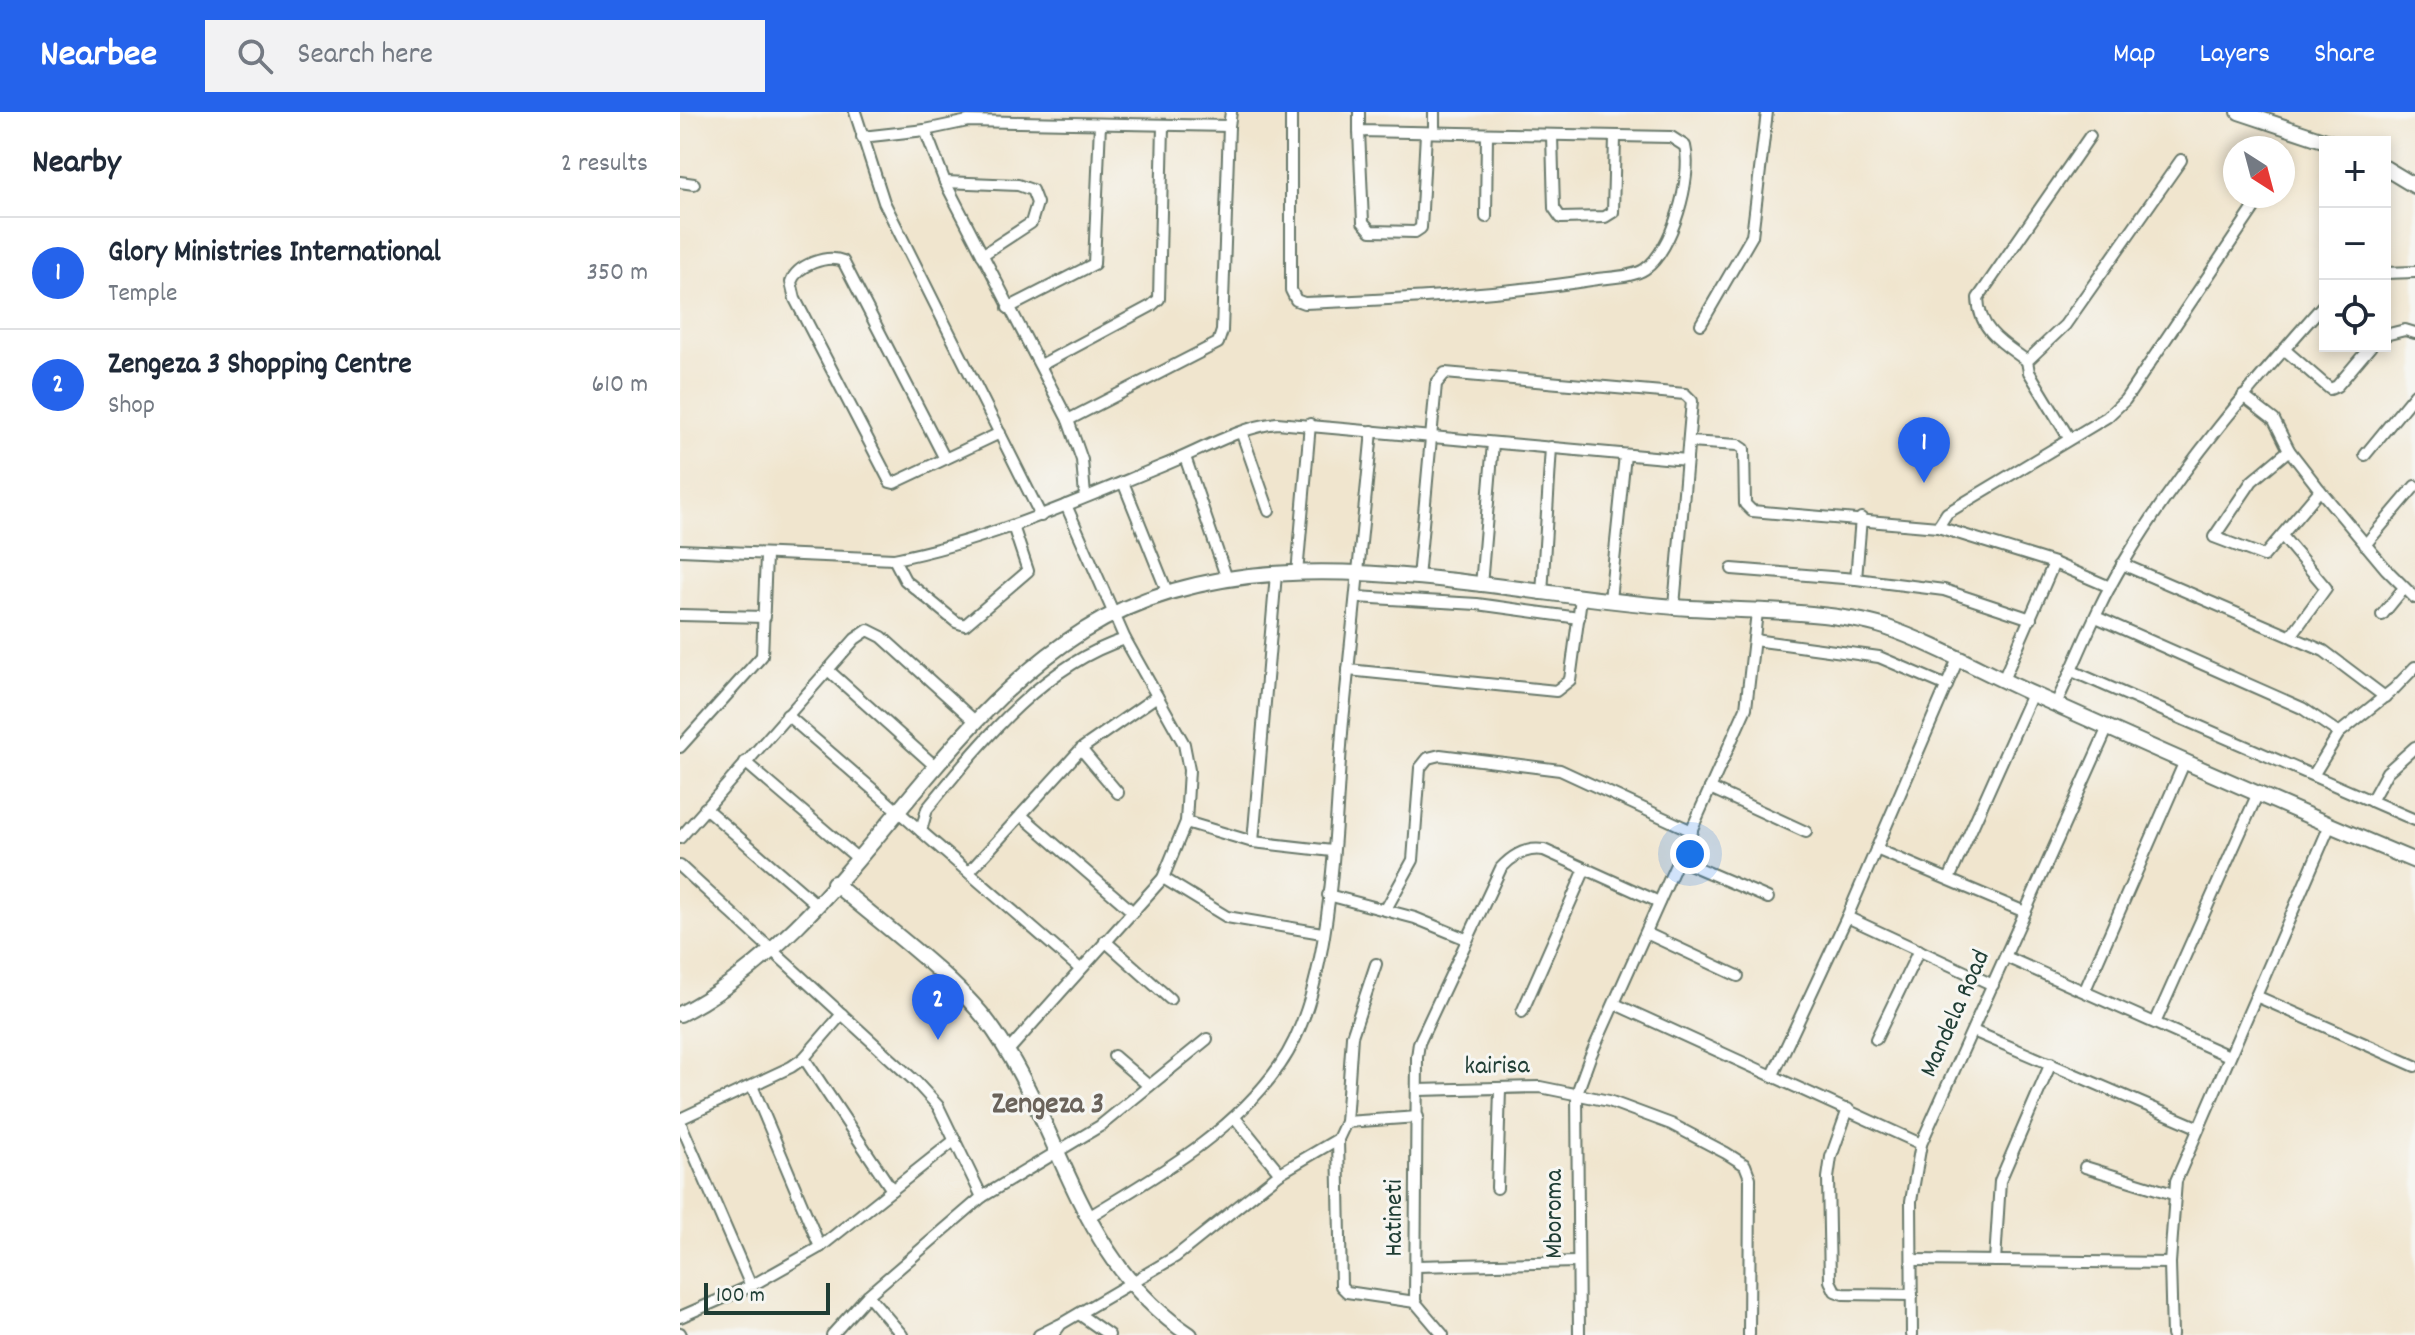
<!DOCTYPE html>
<html lang="en">
<head>
<meta charset="utf-8">
<style>
	:root { --surface:#fff; --page:#f2f2f3; --text:#1f2937; --muted:#747a83; --line:#e0e1e3; --accent:#2563eb }
	body { margin:0; font-family:Dekko,sans-serif; background:var(--page); color:var(--text) }
	.controls { position:absolute; right:24px; top:24px; display:grid; overflow:hidden; border-radius:0px; box-shadow:0 4px 12px #0003 }
	.controls button { width:72px; height:72px; display:grid; place-items:center; padding:0; border:0; border-bottom:2px solid var(--line); background:var(--surface); color:var(--text); font:40px sans-serif }
	.compass { position:absolute; left:1543px; top:24px; width:72px; height:72px; border-radius:50%; background:var(--surface); box-shadow:0 4px 12px #0003; rotate:144deg }
	.scale { position:absolute; left:24px; bottom:20px; width:126px; box-sizing:border-box; padding-left:8px; border:4px solid #1f3d34; border-top:0; font-size:22px; line-height:28px; white-space:nowrap; color:#1f3d34; -webkit-text-stroke:6px #f6f6f2; paint-order:stroke }
	.you { position:absolute; left:1010px; top:742px; width:28px; height:28px; margin:-20px; border:6px solid #fff; border-radius:50%; background:#1a73e8; box-shadow:0 0 0 12px #1a73e833 }
	.badge { display:grid; place-items:center; width:52px; height:52px; border-radius:50%; background:var(--accent); color:#fff; font-size:26px; font-weight:700 }
	.pin { position:absolute; translate:-50% -66px; filter:drop-shadow(0 2px 4px #0008) }
	.pin::after { content:''; position:absolute; top:42px; width:28px; height:24px; background:inherit; clip-path:polygon(0 0,100% 0,50% 100%) }
	.list { margin:0; padding:0; list-style:none }
	h2 { display:flex; justify-content:space-between; align-items:center; height:104px; margin:0; padding:0 32px; font-size:34px }
	h2 small { font-size:26px; font-weight:400; color:var(--muted) }
	.list li { display:grid; grid-template-columns:52px 1fr auto; gap:24px; align-items:center; box-sizing:border-box; height:112px; padding:0 32px; border-top:2px solid var(--line) }
	.list b { display:block; font-size:30px; white-space:nowrap }
	.list p { margin:0; font-size:26px; white-space:nowrap; color:var(--muted) }
	.list em { font-size:26px; font-style:normal; color:var(--muted) }
	.icon { flex:none; width:44px; height:44px; fill:none; stroke:currentColor; stroke-width:2; stroke-linecap:round; stroke-linejoin:round }
	.map { position:relative; flex:none; width:1735px; height:1223px; overflow:hidden }
	header { display:flex; align-items:center; gap:48px; box-sizing:border-box; height:112px; padding:0 40px; background:var(--accent); color:#fff }
	header strong { font-size:38px }
	nav { display:flex; gap:44px; margin-inline-start:auto; font-size:28px }
	.search { width:560px; height:72px; background:var(--page); display:flex; align-items:center; gap:20px; box-sizing:border-box; padding:0 28px; border-radius:0px; color:var(--muted); font-size:30px }
	main { display:flex }
	aside { flex:1; background:var(--surface) }
	.map>svg:first-child { display:block }
	.lines { fill:none; stroke-linecap:round; stroke-linejoin:round }
	.street-casing { stroke:#68786a; stroke-width:14 }
	.secondary-casing { stroke:#68786a; stroke-width:18 }
	.street { stroke:#fff; stroke-width:10 }
	.secondary { stroke:#fff; stroke-width:14 }
	.labels { text-anchor:middle; dominant-baseline:central; stroke-width:6; stroke-linejoin:round; paint-order:stroke }
	.street-label { font-size:26px; fill:#1f3d34; stroke:#f6f6f2 }
	.quarter-label { font-size:30px; font-weight:bold; fill:#6a635b; stroke:#f6f6f2 }
</style>
</head>
<body>
<header>
<strong>Nearbee</strong>
<div class="search"><svg class="icon" aria-label="search" viewBox="0 0 24 24"><circle cx="10" cy="10" r="6"/><path d="M15 15l6 6"/></svg>Search here</div>
<nav><a>Map</a><a>Layers</a><a>Share</a></nav>
</header>
<main>
<aside>
<h2>Nearby<small>2 results</small></h2>
<ul class="list">
<li><span class="badge">1</span><div><b>Glory Ministries International</b><p>Temple</p></div><em>350 m</em></li>
<li><span class="badge">2</span><div><b>Zengeza 3 Shopping Centre</b><p>Shop</p></div><em>610 m</em></li>
</ul>
</aside>
<div class="map">
<svg width="1735" height="1223" viewBox="0 0 1735 1223">
	<rect width="100%" height="100%" fill="#f6f6f2"/>
	<filter id="ink" filterUnits="userSpaceOnUse"><feTurbulence type="fractalNoise" baseFrequency=".0125" numOctaves="2"/><feDisplacementMap in="SourceGraphic" scale="16" xChannelSelector="R" yChannelSelector="G"/><feConvolveMatrix kernelMatrix="1 2 1 2 8 2 1 2 1" color-interpolation-filters="sRGB"/></filter>
	<filter id="wash" filterUnits="userSpaceOnUse"><feTurbulence type="fractalNoise" baseFrequency=".006" numOctaves="4" result="noise"/><feDisplacementMap in="SourceGraphic" scale="32" xChannelSelector="R" yChannelSelector="G"/><feGaussianBlur stdDeviation="1.8" result="paint"/><feColorMatrix in="noise" values="0 0 0 0 0 0 0 0 0 0 0 0 0 0 0 0 0 1.4 0 .05"/><feComposite in="paint" operator="in"/></filter>
	<g filter="url(#wash)">
		<rect width="100%" height="100%" fill="#f0e5ce"/>
	</g>
	<g filter="url(#ink)">
		<g class="lines">
			<g class="street-casing">
				<g id="street">
					<polyline points="175,0 204,90 361,404"/>
					<path d="M611,0V178L616,188L624,191C720,187 816,183 911,168C926,165 952,166 965,157C992,139 1013,65 1005,34L991,25L679,19V0"/>
					<polyline points="754,0 754,20"/>
					<polyline points="245,18 265,70 388,308 402,348 405,384"/>
					<polyline points="679,19 683,110 691,119 735,120 741,116 746,21"/>
					<polyline points="872,24 874,96 881,106 925,105 933,100 935,26"/>
					<polyline points="182,25 245,18 288,9 549,14 551,0"/>
					<polyline points="0,70 14,72"/>
					<polyline points="265,70 338,73 352,78 357,91 351,111 302,143"/>
					<polyline points="806,105 807,22"/>
					<polyline points="1705,161 1735,160"/>
					<polyline points="328,196 414,152 420,12"/>
					<polyline points="1021,212 1072,124 1087,0"/>
					<polyline points="1705,223 1725,218 1735,221"/>
					<polyline points="1604,237 1650,277 1657,274 1691,234"/>
					<path d="M1347,249C1324,232 1299,219 1298,186L1410,24"/>
					<polyline points="361,253 471,194 479,187 483,13"/>
					<polyline points="1563,284 1594,308 1609,338 1640,378 1706,457 1735,486"/>
					<polyline points="388,308 538,231 542,219 549,14"/>
					<polyline points="562,322 589,399"/>
					<polyline points="1389,326 1349,260 1347,249 1385,213 1501,48"/>
					<polyline points="1009,330 1058,333 1064,337 1065,392 1072,399 1258,415 1374,451 1430,475"/>
					<polyline points="1609,338 1572,369 1534,425 1584,444 1640,378"/>
					<polyline points="1685,343 1735,282"/>
					<polyline points="505,345 547,467"/>
					<path d="M265,347L163,149C147,142 117,153 111,170L115,187L210,370L214,371L320,321"/>
					<polyline points="443,370 488,482"/>
					<polyline points="1258,415 1267,401 1427,305 1445,288 1582,84"/>
					<polyline points="1603,425 1646,476 1611,524"/>
					<polyline points="1685,433 1735,374"/>
					<path d="M0,438L214,447C307,429 394,390 482,354C518,340 559,315 597,311L1007,348"/>
					<polyline points="214,447 225,468 276,510 285,513 348,459 333,414"/>
					<polyline points="1442,452 1644,539 1705,585"/>
					<polyline points="1052,457 1176,467 1264,478 1351,507"/>
					<polyline points="617,462 630,312"/>
					<polyline points="738,466 756,272 765,261 1005,282 1012,289 994,494"/>
					<polyline points="1176,467 1181,406"/>
					<polyline points="801,474 813,331"/>
					<polyline points="862,482 871,335"/>
					<polyline points="676,485 797,492 899,506"/>
					<polyline points="930,488 945,343"/>
					<polyline points="0,503 85,505"/>
					<polyline points="1702,503 1724,476"/>
					<polyline points="1416,505 1622,596 1659,621"/>
					<polyline points="1074,528 1199,545 1267,574"/>
					<polyline points="148,558 256,655"/>
					<polyline points="668,558 876,579 890,568 901,486"/>
					<polyline points="1392,559 1735,708"/>
					<polyline points="1323,568 1374,451"/>
					<path d="M1376,592C1398,545 1417,494 1444,450C1500,356 1573,272 1645,191"/>
					<polyline points="107,603 400,857"/>
					<polyline points="0,635 82,544 86,444"/>
					<polyline points="401,637 438,681"/>
					<polyline points="65,650 176,745"/>
					<polyline points="1634,662 1659,621 1714,577 1735,555"/>
					<polyline points="1030,676 1126,720"/>
					<polyline points="1691,689 1707,660 1735,635"/>
					<polyline points="25,696 136,792"/>
					<polyline points="341,703 453,800"/>
					<polyline points="506,710 573,730 652,739"/>
					<path d="M241,719L247,697C301,631 361,554 445,527"/>
					<polyline points="0,726 175,527 188,518 202,525 296,610"/>
					<polyline points="573,730 596,462"/>
					<polyline points="1196,737 1345,800"/>
					<polyline points="999,748 1088,786"/>
					<polyline points="0,754 236,970 258,994 302,1085"/>
					<polyline points="289,760 401,637 477,584"/>
					<polyline points="1270,765 1352,582"/>
					<polyline points="483,766 547,805 642,821"/>
					<polyline points="648,783 735,806 786,827"/>
					<polyline points="706,797 733,748 740,656 748,646 760,643 880,658 1012,719"/>
					<polyline points="1167,805 1313,873"/>
					<polyline points="966,821 1058,864"/>
					<polyline points="425,829 490,887"/>
					<polyline points="1326,845 1549,944"/>
					<polyline points="1405,878 1505,649"/>
					<polyline points="1576,884 1735,954"/>
					<polyline points="935,892 1241,1032"/>
					<polyline points="842,900 905,757"/>
					<polyline points="1476,909 1578,681"/>
					<polyline points="1293,919 1517,1015"/>
					<polyline points="1196,927 1239,838"/>
					<polyline points="328,939 483,766 506,710 509,658 504,632 445,527 386,393"/>
					<polyline points="434,944 469,974"/>
					<polyline points="124,946 212,1078"/>
					<polyline points="1093,963 1167,805 1278,547"/>
					<polyline points="73,976 140,1135"/>
					<polyline points="738,978 860,975 929,989 991,1012 1046,1041 1065,1053 1070,1066 1069,1223"/>
					<polyline points="1168,997 1151,1045 1148,1066 1150,1169 1155,1179 1163,1182 1232,1183"/>
					<polyline points="0,1007 111,955 124,946 162,902"/>
					<polyline points="556,1007 600,1061"/>
					<polyline points="0,1010 71,1174"/>
					<polyline points="666,1010 738,1005"/>
					<polyline points="658,1027 661,1174 667,1180 735,1190"/>
					<polyline points="1405,1055 1493,1082"/>
					<polyline points="817,1076 820,977"/>
					<path d="M407,1106C477,1063 552,1022 600,953C656,873 654,706 663,609C672,513 683,416 692,319"/>
					<polyline points="1233,1148 1490,1151"/>
					<polyline points="1315,1149 1320,1069 1371,951"/>
					<polyline points="737,1154 896,1150"/>
					<polyline points="188,1183 222,1223"/>
					<polyline points="399,1202 429,1223"/>
					<polyline points="0,1205 71,1174 140,1135 275,1028"/>
					<polyline points="0,1221 1,1223"/>
					<polyline points="152,1223 188,1183 302,1085 420,1014 527,927"/>
					<polyline points="359,1223 379,1213"/>
					<polyline points="373,1223 381,1212 495,1145 600,1061 658,1027 666,1010 672,924 696,852"/>
					<path d="M763,1223L735,1190L737,945L739,931L821,756C832,744 846,735 864,738L979,790"/>
					<polyline points="899,1223 897,981 910,945 1066,596 1077,500"/>
					<polyline points="1232,1223 1231,1089 1241,1032 1428,615"/>
					<polyline points="1492,1223 1490,1151 1496,1069 1650,713"/>
				</g>
			</g>
			<g class="secondary-casing">
				<g id="secondary">
					<polyline points="1559,0 1649,30"/>
					<polyline points="1705,56 1735,74"/>
					<path d="M154,771C201,812 282,870 315,920C385,1023 398,1149 510,1223"/>
					<path d="M0,902C166,817 245,618 403,519C577,409 819,485 1010,496C1065,499 1154,498 1205,515C1257,533 1307,562 1357,584C1482,640 1608,696 1735,749"/>
				</g>
			</g>
			<use href="#street" class="street"/>
			<use href="#secondary" class="secondary"/>
		</g>
	</g>
	<g class="labels">
		<g class="street-label">
			<text transform="translate(1276 902) rotate(-66)">Mandela Road</text>
			<text transform="translate(817 955) rotate(-1)">kairisa</text>
			<text transform="translate(875 1102) rotate(-90)">Mboroma</text>
			<text transform="translate(715 1106) rotate(-90)">Hatineti</text>
		</g>
		<g class="quarter-label">
			<text x="368" y="994">Zengeza 3</text>
		</g>
	</g>
</svg>
<div class="controls">
<button>+</button>
<button>−</button>
<button><svg class="icon" aria-label="locate" viewBox="0 0 24 24"><circle cx="12" cy="12" r="6"/><path d="M12 2v4M12 18v4M2 12h4M18 12h4"/></svg></button>
</div>
<svg class="compass" viewBox="-18 -18 36 36"><path d="M0-13l5 13h-10z" fill="#e53935"/><path d="M0 13l5-13h-10z" fill="#747a83"/></svg>
<div class="scale">100 m</div>
<div class="you"></div>
<div class="pin badge" style="left:1244px;top:371px">1</div>
<div class="pin badge" style="left:258px;top:928px">2</div>
</div>
</main>
</body>
</html>
